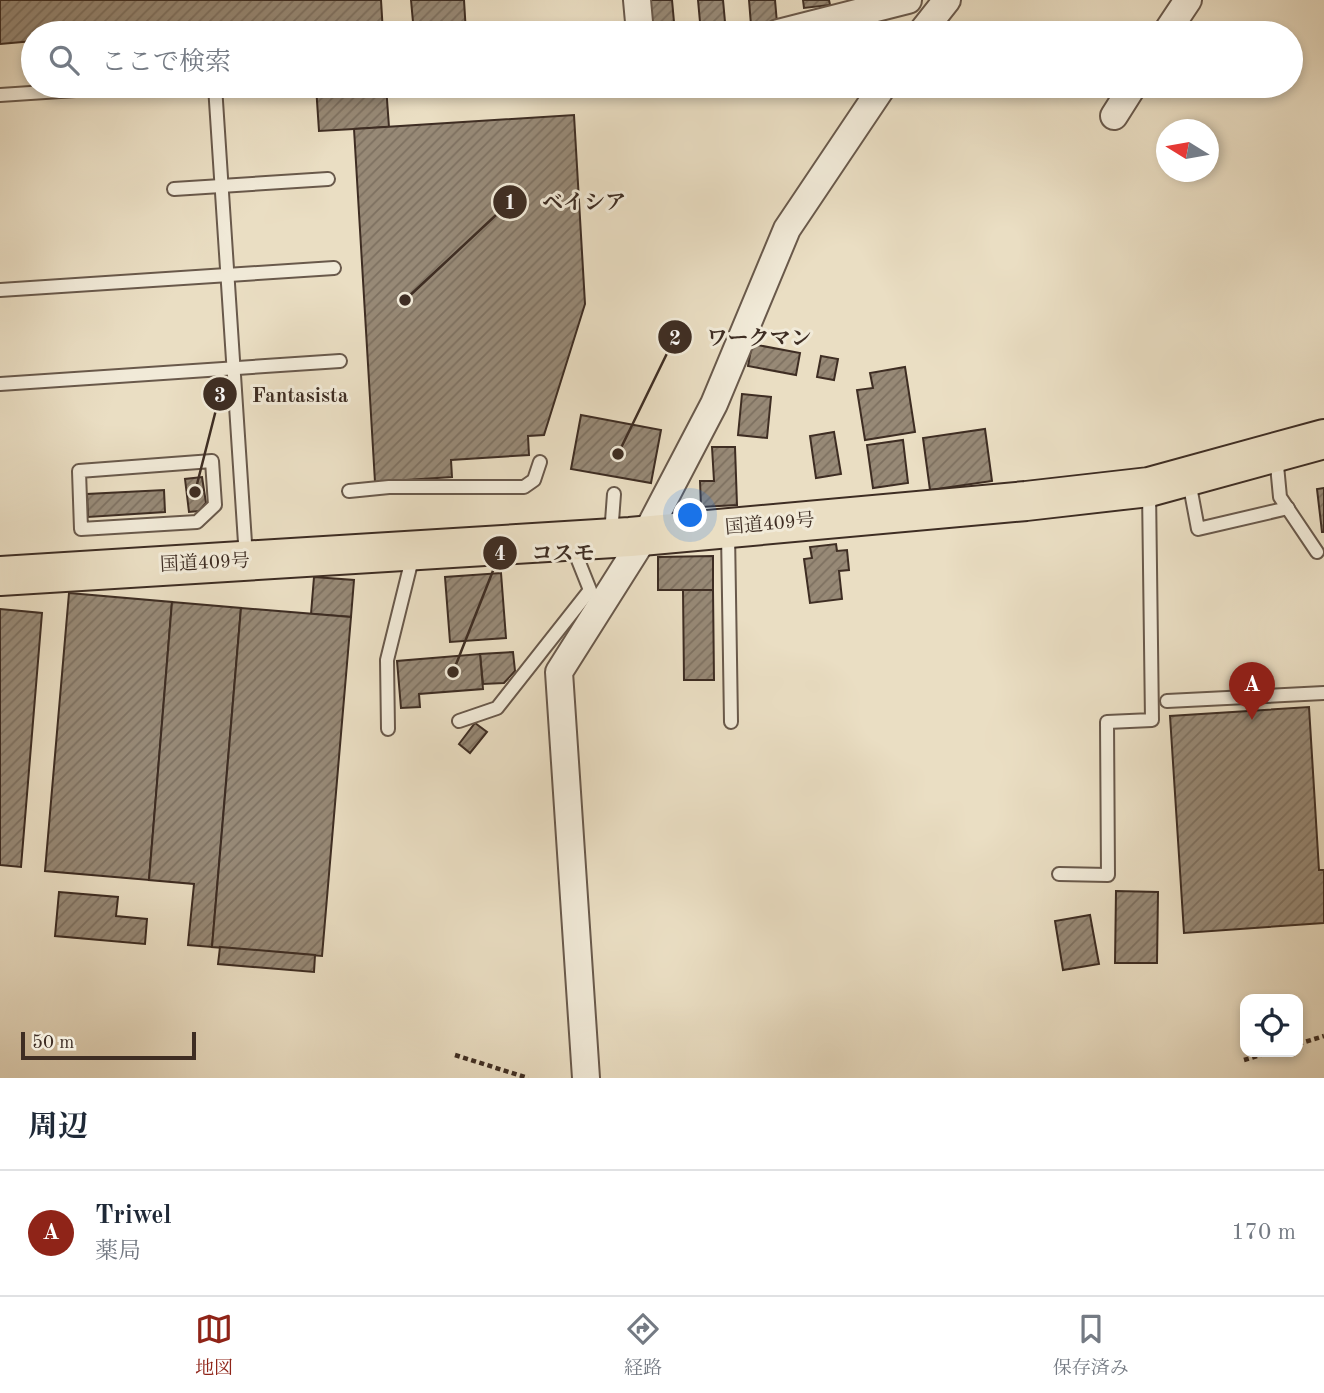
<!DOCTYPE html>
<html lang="ja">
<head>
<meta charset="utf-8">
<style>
	:root { --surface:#fff; --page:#f2f2f3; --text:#1f2937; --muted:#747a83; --line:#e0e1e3; --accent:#8f2418 }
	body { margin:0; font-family:"Old Standard TT","Noto Serif JP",serif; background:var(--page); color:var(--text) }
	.controls { position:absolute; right:21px; bottom:21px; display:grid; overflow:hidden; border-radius:14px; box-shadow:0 4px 10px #0003 }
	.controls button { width:63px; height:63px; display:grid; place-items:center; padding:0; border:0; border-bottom:2px solid var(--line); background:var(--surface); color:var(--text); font:35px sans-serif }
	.compass { position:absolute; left:1156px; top:119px; width:63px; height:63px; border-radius:50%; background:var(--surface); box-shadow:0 4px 10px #0003; rotate:281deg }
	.scale { position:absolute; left:21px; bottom:18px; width:175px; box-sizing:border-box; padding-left:7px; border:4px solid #3e2d23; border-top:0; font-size:19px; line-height:24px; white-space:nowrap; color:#3e2d23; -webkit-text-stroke:5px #f1ead8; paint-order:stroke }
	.you { position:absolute; left:691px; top:516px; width:24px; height:24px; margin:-18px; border:5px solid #fff; border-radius:50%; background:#1a73e8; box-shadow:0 0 0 10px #1a73e833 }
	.badge { display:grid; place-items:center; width:46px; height:46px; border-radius:50%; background:var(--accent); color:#fff; font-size:23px; font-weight:700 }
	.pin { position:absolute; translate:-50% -58px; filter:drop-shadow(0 2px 4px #0008) }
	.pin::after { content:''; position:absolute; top:37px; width:24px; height:21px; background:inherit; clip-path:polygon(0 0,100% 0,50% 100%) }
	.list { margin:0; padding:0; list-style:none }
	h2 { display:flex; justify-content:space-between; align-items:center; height:91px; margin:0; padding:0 28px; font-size:30px }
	h2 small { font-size:23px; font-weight:400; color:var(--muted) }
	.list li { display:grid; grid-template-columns:46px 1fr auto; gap:21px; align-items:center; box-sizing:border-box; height:126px; padding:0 28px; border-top:2px solid var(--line) }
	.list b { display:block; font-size:26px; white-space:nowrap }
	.list p { margin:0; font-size:23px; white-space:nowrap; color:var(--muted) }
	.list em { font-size:23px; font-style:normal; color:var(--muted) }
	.icon { flex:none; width:38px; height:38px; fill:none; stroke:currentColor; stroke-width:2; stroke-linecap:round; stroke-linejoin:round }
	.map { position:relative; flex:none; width:1324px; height:1078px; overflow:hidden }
	.search { position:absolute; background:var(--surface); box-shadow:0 4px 10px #0003; left:21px; right:21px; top:21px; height:77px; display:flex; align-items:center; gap:18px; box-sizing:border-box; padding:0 24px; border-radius:38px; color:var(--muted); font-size:26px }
	.sheet { height:217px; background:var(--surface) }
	nav { display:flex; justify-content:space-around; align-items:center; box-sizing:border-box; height:98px; border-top:2px solid var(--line); background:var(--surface); font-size:19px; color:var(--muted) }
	nav a { display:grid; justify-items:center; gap:4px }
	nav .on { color:var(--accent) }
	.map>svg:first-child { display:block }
	.building { fill:url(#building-hatch); stroke:#3e2d23; stroke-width:2 }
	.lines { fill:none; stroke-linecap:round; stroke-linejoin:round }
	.lane-casing { stroke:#69594b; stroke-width:16 }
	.street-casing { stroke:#69594b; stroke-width:30 }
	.highway-casing { stroke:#3e2d23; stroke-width:42 }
	.path { stroke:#3e2d23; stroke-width:4.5; stroke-dasharray:5 3.5; stroke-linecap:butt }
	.lane { stroke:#f1ead8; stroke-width:12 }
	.street { stroke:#f1ead8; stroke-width:26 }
	.highway { stroke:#eadec3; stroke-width:38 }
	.labels { text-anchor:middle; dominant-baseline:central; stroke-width:6; stroke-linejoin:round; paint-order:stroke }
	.street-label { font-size:19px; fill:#3e2d23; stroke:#f1ead8 }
	.leader { fill:none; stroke:#3e2d23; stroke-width:2.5 }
	.callout-dot { fill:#3e2d23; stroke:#f1ead8; stroke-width:2.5 }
	.mark-label { font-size:21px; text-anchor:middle; font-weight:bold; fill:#fff }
	.callout-label { font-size:21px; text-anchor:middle; font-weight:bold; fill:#3e2d23; stroke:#f1ead8; stroke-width:6; stroke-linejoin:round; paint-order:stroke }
</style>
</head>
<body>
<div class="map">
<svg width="1324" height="1078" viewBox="0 0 1324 1078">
	<defs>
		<pattern id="building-hatch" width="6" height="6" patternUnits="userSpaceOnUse" patternTransform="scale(1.75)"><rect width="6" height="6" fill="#978976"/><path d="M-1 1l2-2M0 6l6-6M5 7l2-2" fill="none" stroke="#7d7060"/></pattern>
	</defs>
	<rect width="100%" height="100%" fill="#eadec3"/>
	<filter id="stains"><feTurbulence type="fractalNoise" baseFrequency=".00286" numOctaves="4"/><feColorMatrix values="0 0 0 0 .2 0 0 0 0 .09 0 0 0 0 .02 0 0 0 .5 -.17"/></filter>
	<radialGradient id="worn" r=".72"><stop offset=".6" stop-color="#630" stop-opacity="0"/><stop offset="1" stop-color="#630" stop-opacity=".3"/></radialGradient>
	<g class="building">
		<polygon points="0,0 381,0 383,33 313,33 313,24 164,33 33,33 33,41 0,44"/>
		<polygon points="411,0 464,0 466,33 414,33"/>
		<polygon points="644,0 672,0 675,33 647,33"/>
		<polygon points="698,0 723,0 726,33 701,33"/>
		<polygon points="749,0 775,0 777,23 751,25"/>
		<polygon points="803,0 829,0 830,5 804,8"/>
		<polygon points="316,86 386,86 389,127 319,131"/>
		<polygon points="433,86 513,86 434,92"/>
		<polygon points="574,115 585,304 544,435 528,436 529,455 451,460 452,477 375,482 354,129"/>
		<polygon points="752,344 800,353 796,375 748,366"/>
		<polygon points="821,356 838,359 834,380 817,377"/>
		<polygon points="905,367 915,432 865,440 857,390 873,388 870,373"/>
		<polygon points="742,394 771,397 767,438 738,435"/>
		<polygon points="581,415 661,430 651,483 571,469"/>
		<polygon points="985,429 992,481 930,490 923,438"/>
		<polygon points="834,432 841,474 816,478 810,436"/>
		<polygon points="903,440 908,483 873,488 867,445"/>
		<polygon points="712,447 735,447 737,505 701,507 700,481 714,481"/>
		<polygon points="202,477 206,503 199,511 189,512 185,479"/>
		<polygon points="1324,488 1324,532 1322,532 1317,489"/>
		<polygon points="164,490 165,512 88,517 87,494"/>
		<polygon points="836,544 837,551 847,550 849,570 839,571 842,599 810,603 804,559 812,558 810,547"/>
		<polygon points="713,556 713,590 658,590 658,557"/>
		<polygon points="501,573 506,638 450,642 445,577"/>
		<polygon points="314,577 354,580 351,617 311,614"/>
		<polygon points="683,590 713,590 714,680 684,680"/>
		<polygon points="69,593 172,602 149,880 45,871"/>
		<polygon points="172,602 241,608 212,947 188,945 194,884 149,880"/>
		<polygon points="241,608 351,617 322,956 212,947"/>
		<polygon points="0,609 42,613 21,867 0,865"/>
		<polygon points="513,652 515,671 504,683 483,684 480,654"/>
		<polygon points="480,654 483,689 419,694 420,707 401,708 397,661"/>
		<polygon points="1309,707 1319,870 1324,870 1324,923 1184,933 1170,716"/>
		<polygon points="475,723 487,732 470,753 459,744"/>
		<polygon points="1116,891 1158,892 1157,963 1115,963"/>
		<polygon points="59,892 118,897 116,916 147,919 145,944 55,936"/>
		<polygon points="1090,915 1099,964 1063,970 1055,921"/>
		<polygon points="220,947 315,955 314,972 218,964"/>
	</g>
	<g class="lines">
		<g class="lane-casing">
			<g id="lane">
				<polyline points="215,86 246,558"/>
				<polyline points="0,95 136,86"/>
				<polyline points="174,189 328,179"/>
				<polyline points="0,290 334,268"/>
				<polyline points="0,384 340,361"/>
				<polyline points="1276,455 1280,497 1317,552"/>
				<polygon points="212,461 215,505 197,522 81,529 79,471"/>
				<polyline points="1189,481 1198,529 1288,508"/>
				<polyline points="349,491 389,487 524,487 534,480 540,462"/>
				<polyline points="728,533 731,722"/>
				<polyline points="611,535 614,494"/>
				<polyline points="1167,701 1324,693"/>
				<polyline points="459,721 497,708 590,590 572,545"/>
				<polyline points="388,729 387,660 413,555"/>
				<polyline points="1059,874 1108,875 1107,722 1152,720 1149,490"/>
			</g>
		</g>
		<g class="street-casing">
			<g id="street">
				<polyline points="637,0 640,33"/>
				<polyline points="778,33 908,0"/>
				<polyline points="921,33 947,0"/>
				<polyline points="1166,33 1188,0"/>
				<polyline points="1114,116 1133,86"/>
				<polyline points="586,1078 559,672 645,536 714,404 787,229 883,86"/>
			</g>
		</g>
		<g class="highway-casing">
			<polyline id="highway" points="0,576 630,537 1026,501 1149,487 1324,439"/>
		</g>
		<g class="path">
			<polyline points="1298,1044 1324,1036"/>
			<polyline points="455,1055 528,1078"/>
			<polyline points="1244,1060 1271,1052"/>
		</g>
		<use href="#lane" class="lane"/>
		<use href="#street" class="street"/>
		<use href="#highway" class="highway"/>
	</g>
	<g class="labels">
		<g class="street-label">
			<text transform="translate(770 525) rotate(-5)">国道409号</text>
			<text transform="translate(205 564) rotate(-3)">国道409号</text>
		</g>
	</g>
	<path class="leader" d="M405 300L510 202M618 454L675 337M195 492L220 394M453 672L500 553"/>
	<g class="callout-dot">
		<circle cx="405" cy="300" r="7"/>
		<circle cx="618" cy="454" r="7"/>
		<circle cx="195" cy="492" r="7"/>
		<circle cx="453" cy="672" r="7"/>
		<circle cx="510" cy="202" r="18"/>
		<circle cx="675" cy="337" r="18"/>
		<circle cx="220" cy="394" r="18"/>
		<circle cx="500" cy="553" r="18"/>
	</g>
	<g class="mark-label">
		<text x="510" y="209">1</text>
		<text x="675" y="345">2</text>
		<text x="220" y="402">3</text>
		<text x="500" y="560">4</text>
	</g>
	<g class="callout-label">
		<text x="584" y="209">ベイシア</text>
		<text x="759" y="345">ワークマン</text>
		<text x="300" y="402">Fantasista</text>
		<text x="563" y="560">コスモ</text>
	</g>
	<rect width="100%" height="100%" filter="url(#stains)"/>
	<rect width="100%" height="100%" fill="url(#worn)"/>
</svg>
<div class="controls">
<button><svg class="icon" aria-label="locate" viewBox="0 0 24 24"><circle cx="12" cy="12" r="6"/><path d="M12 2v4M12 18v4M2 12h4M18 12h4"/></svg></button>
</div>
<svg class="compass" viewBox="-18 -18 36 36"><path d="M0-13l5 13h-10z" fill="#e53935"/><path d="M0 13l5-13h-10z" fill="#747a83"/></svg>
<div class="scale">50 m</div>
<div class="you"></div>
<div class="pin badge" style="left:1252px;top:720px">A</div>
<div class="search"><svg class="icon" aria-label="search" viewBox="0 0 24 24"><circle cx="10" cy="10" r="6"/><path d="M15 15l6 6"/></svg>ここで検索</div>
</div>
<section class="sheet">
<h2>周辺<small></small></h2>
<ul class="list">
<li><span class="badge">A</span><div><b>Triwel</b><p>薬局</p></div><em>170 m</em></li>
</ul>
</section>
<nav>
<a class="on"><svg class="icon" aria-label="map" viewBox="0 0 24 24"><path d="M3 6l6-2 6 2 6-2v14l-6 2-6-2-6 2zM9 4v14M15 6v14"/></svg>地図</a>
<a><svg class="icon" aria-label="directions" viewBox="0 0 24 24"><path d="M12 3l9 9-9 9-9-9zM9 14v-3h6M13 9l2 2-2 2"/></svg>経路</a>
<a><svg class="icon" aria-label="saved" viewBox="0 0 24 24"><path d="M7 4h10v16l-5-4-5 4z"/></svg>保存済み</a>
</nav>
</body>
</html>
